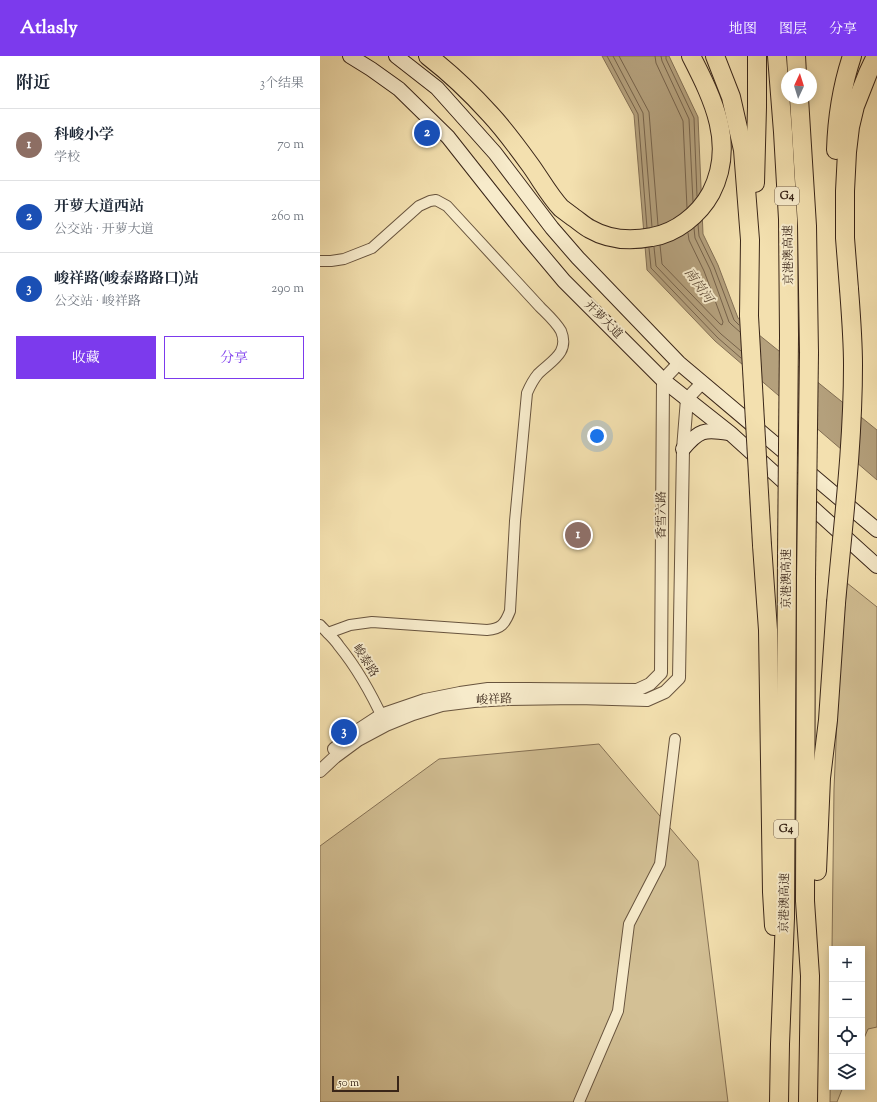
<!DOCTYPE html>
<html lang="zh">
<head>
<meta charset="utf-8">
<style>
	:root { --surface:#fff; --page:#f6f6f7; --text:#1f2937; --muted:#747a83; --line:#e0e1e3; --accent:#7c3aed }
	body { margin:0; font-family:"Sorts Mill Goudy","Noto Serif SC",serif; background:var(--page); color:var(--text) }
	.controls { position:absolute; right:12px; bottom:12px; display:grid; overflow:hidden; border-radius:0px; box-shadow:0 2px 10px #0003 }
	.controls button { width:36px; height:36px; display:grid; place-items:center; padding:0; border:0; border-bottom:1px solid var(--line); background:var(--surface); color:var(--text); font:20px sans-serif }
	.compass { position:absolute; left:461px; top:12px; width:36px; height:36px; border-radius:50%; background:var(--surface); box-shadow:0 2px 10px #0003; rotate:4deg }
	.scale { position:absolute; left:12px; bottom:10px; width:67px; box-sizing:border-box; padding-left:4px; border:2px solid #392518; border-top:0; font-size:11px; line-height:14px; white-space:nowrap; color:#392518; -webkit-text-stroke:3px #f7ebcb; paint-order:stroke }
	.you { position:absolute; left:277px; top:380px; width:14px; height:14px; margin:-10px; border:3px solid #fff; border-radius:50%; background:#1a73e8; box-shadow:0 0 0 6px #1a73e833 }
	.badge { display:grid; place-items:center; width:26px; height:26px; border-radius:50%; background:var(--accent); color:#fff; font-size:13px; font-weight:700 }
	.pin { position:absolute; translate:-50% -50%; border:2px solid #fff; box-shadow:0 1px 4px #0006 }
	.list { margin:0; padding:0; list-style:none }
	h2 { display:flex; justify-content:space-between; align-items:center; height:52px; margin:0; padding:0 16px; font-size:17px }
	h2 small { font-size:13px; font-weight:400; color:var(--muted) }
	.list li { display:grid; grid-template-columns:26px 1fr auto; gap:12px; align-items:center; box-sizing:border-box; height:72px; padding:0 16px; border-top:1px solid var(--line) }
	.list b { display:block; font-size:15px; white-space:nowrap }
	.list p { margin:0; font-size:13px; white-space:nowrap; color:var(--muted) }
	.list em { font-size:13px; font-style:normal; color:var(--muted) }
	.actions { display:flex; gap:8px; padding:12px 16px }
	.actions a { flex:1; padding:9px 0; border:1px solid var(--accent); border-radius:0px; text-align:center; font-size:14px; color:var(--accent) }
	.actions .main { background:var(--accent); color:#fff }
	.icon { flex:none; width:22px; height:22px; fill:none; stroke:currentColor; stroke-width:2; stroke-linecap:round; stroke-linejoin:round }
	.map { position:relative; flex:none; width:557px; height:1046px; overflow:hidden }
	header { display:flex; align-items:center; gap:24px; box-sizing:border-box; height:56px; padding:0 20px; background:var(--accent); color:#fff }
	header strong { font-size:19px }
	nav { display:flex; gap:22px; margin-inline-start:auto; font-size:14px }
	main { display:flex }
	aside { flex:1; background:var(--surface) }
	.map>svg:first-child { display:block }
	.green { fill:#d3c095; stroke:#867256 }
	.water { fill:#b4a07c; stroke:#836f54 }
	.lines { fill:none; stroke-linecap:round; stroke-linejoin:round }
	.shore { stroke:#76624a; stroke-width:1 }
	.minor-casing { stroke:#68543e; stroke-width:12 }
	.tertiary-casing { stroke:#68543e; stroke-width:14 }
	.secondary-casing { stroke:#392518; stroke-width:16 }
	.motorway-casing { stroke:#392518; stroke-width:20 }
	.minor { stroke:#f7ebcb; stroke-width:10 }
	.tertiary { stroke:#f7ebcb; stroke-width:12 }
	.secondary { stroke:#f7ebcb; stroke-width:14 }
	.motorway { stroke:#f3e0af; stroke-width:18 }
	.motorway-bridge-casing { stroke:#392518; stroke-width:20; stroke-linecap:butt }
	.motorway-bridge { stroke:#f3e0af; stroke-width:18 }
	.labels { text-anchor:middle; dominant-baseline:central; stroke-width:4; stroke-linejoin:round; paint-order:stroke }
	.shield { fill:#f7ebcb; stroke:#72604e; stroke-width:1 }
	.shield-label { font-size:11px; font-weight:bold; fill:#392518 }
	.street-label { font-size:12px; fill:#392518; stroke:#f7ebcb }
	.water-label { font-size:13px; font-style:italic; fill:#5e4a36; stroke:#f7ebcb }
</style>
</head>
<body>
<header>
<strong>Atlasly</strong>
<nav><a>地图</a><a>图层</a><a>分享</a></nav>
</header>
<main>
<aside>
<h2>附近<small>3个结果</small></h2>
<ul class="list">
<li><span class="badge" style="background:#8d6e63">1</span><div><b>科峻小学</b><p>学校</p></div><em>70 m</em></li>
<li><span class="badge" style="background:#1a4fb4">2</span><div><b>开萝大道西站</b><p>公交站 · 开萝大道</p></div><em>260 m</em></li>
<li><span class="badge" style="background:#1a4fb4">3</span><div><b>峻祥路(峻泰路路口)站</b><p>公交站 · 峻祥路</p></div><em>290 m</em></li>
</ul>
<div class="actions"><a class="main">收藏</a><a>分享</a></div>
</aside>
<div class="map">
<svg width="557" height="1046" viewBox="0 0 557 1046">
	<rect width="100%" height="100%" fill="#f3e0af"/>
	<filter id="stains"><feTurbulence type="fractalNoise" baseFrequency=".005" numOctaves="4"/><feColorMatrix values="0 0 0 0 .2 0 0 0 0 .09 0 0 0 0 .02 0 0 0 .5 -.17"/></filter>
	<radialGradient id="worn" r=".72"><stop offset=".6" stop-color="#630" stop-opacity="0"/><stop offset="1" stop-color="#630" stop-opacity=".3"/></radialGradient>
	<g class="green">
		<polygon points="527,527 557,551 557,971 548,973 542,987 542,893 512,893 514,733 519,619"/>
		<polygon points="279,688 378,805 408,1046 0,1046 0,790 119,703"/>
		<polygon points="512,906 512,1031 523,1031 517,1046 510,1046"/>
	</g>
	<polygon class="water" points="282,0 349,0 378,61 383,178 398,209 418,262 557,374 557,424 395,285 327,214 314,59"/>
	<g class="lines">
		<g class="shore">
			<polyline points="287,0 318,58 327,172"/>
			<polyline points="293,0 323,57 332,171"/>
			<polyline points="299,0 329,56 338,169"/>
			<polyline points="335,0 336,7 363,65 367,152"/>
			<polyline points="341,0 342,5 369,63 373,146"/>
			<polyline points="346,0 346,3 374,62 377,140"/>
			<polyline points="378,168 379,180 394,211 414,264 419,269"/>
			<polyline points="374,172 375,182 390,213 409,266 412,269 420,276"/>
			<polyline points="340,189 342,208 400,268 402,269 403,266 384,215 369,184 368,177"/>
			<polyline points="334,191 336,210 401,278 421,295"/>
			<polyline points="329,192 331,212 398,282 421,302"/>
		</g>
		<g class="minor-casing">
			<g id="minor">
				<path d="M0,205H11L24,203L52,192L99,150L110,145L116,144L127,150L220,251C227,258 236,266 241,275C250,297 231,305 218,318C213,324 210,330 207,337L195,465L190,555C185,568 181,573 167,574L52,566L30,569L8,577"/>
				<path d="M0,569C6,576 14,582 19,590C37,612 52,639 64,665"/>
				<polyline points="259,1046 298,955 309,868 340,808 355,683"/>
			</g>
		</g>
		<g class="tertiary-casing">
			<g id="tertiary">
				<polyline points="14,693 32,678 61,659 105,644 140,637 168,633 208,633 317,634 330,628 341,617 343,324 359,307"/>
				<polyline points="0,715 15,701 38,684 66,669 93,658 122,649 154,645 188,643 258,642 327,644 345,636 359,622 363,393 367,343 382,327"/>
			</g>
		</g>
		<g class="secondary-casing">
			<g id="secondary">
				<polyline points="30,0 51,13 79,33 128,81 207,181 244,225 343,324 410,377 557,510"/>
				<polyline points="76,0 117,32 175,97 232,172 258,202 359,307 557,474"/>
				<path d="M363,393C379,374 384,373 409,377"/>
			</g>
		</g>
		<g class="motorway-casing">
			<g id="motorway">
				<path d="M108,0C130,17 151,37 170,58C185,74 198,92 211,110C221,124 229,139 241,152C245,155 249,158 253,161C259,165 264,170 270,173C289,184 312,185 332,181C356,177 379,159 391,137C416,89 393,43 371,0"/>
				<polyline points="395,0 411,41 423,94 430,184 429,260"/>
				<polyline points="457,0 463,76 468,163 469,280"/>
				<polyline points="476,0 477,18"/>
				<polyline points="479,42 487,170 489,297"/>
				<path d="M516,94C517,62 522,30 532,0"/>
				<polyline points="435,127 437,51 437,0"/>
				<polyline points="529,233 525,182 525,135 527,96 530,71 535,50 548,17 556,0"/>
				<polyline points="442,489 448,574 452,836 454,870"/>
				<polyline points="486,522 485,845 490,920 488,1046"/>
				<polyline points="497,815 501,722 508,664 516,547"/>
				<polyline points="459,1046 460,988 465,862 467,501"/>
			</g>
		</g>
		<use href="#minor" class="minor"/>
		<use href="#tertiary" class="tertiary"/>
		<use href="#secondary" class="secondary"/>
		<use href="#motorway" class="motorway"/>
		<g class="motorway-bridge-casing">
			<g id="motorway-bridge">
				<polyline points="429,260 442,489"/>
				<polyline points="467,501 469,280"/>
				<polyline points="486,522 489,297"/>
				<path d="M516,547C523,468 533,389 533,309C533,284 531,259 529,233"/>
			</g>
		</g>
		<use href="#motorway-bridge" class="motorway-bridge"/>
	</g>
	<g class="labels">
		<g class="shield">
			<rect x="455" y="131" width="24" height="18" rx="3"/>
			<rect x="454" y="764" width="24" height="18" rx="3"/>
		</g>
		<g class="shield-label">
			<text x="467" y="140">G4</text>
			<text x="466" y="773">G4</text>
		</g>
		<g class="street-label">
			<text transform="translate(469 199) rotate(-91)">京港澳高速</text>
			<text transform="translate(283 264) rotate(45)">开萝大道</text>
			<text transform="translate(342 459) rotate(-90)">香雪六路</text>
			<text transform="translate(467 523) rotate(-90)">京港澳高速</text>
			<text transform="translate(45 605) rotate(57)">峻泰路</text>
			<text transform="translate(174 644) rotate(-3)">峻祥路</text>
			<text transform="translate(465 847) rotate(-89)">京港澳高速</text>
		</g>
		<g class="water-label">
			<text transform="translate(378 230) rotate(55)">南岗河</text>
		</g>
	</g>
	<rect width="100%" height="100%" filter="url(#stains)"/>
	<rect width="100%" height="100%" fill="url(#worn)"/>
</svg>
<div class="controls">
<button>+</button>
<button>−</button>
<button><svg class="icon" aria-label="locate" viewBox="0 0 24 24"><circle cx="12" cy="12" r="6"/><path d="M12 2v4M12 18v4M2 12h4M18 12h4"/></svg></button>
<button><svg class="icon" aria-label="layers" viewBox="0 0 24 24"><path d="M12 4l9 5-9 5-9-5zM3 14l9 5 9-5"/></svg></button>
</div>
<svg class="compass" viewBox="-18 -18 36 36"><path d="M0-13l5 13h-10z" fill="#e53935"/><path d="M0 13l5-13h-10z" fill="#747a83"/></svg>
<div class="scale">50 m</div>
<div class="you"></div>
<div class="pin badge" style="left:258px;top:479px;background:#8d6e63">1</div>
<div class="pin badge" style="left:107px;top:77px;background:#1a4fb4">2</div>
<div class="pin badge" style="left:24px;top:676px;background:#1a4fb4">3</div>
</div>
</main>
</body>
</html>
